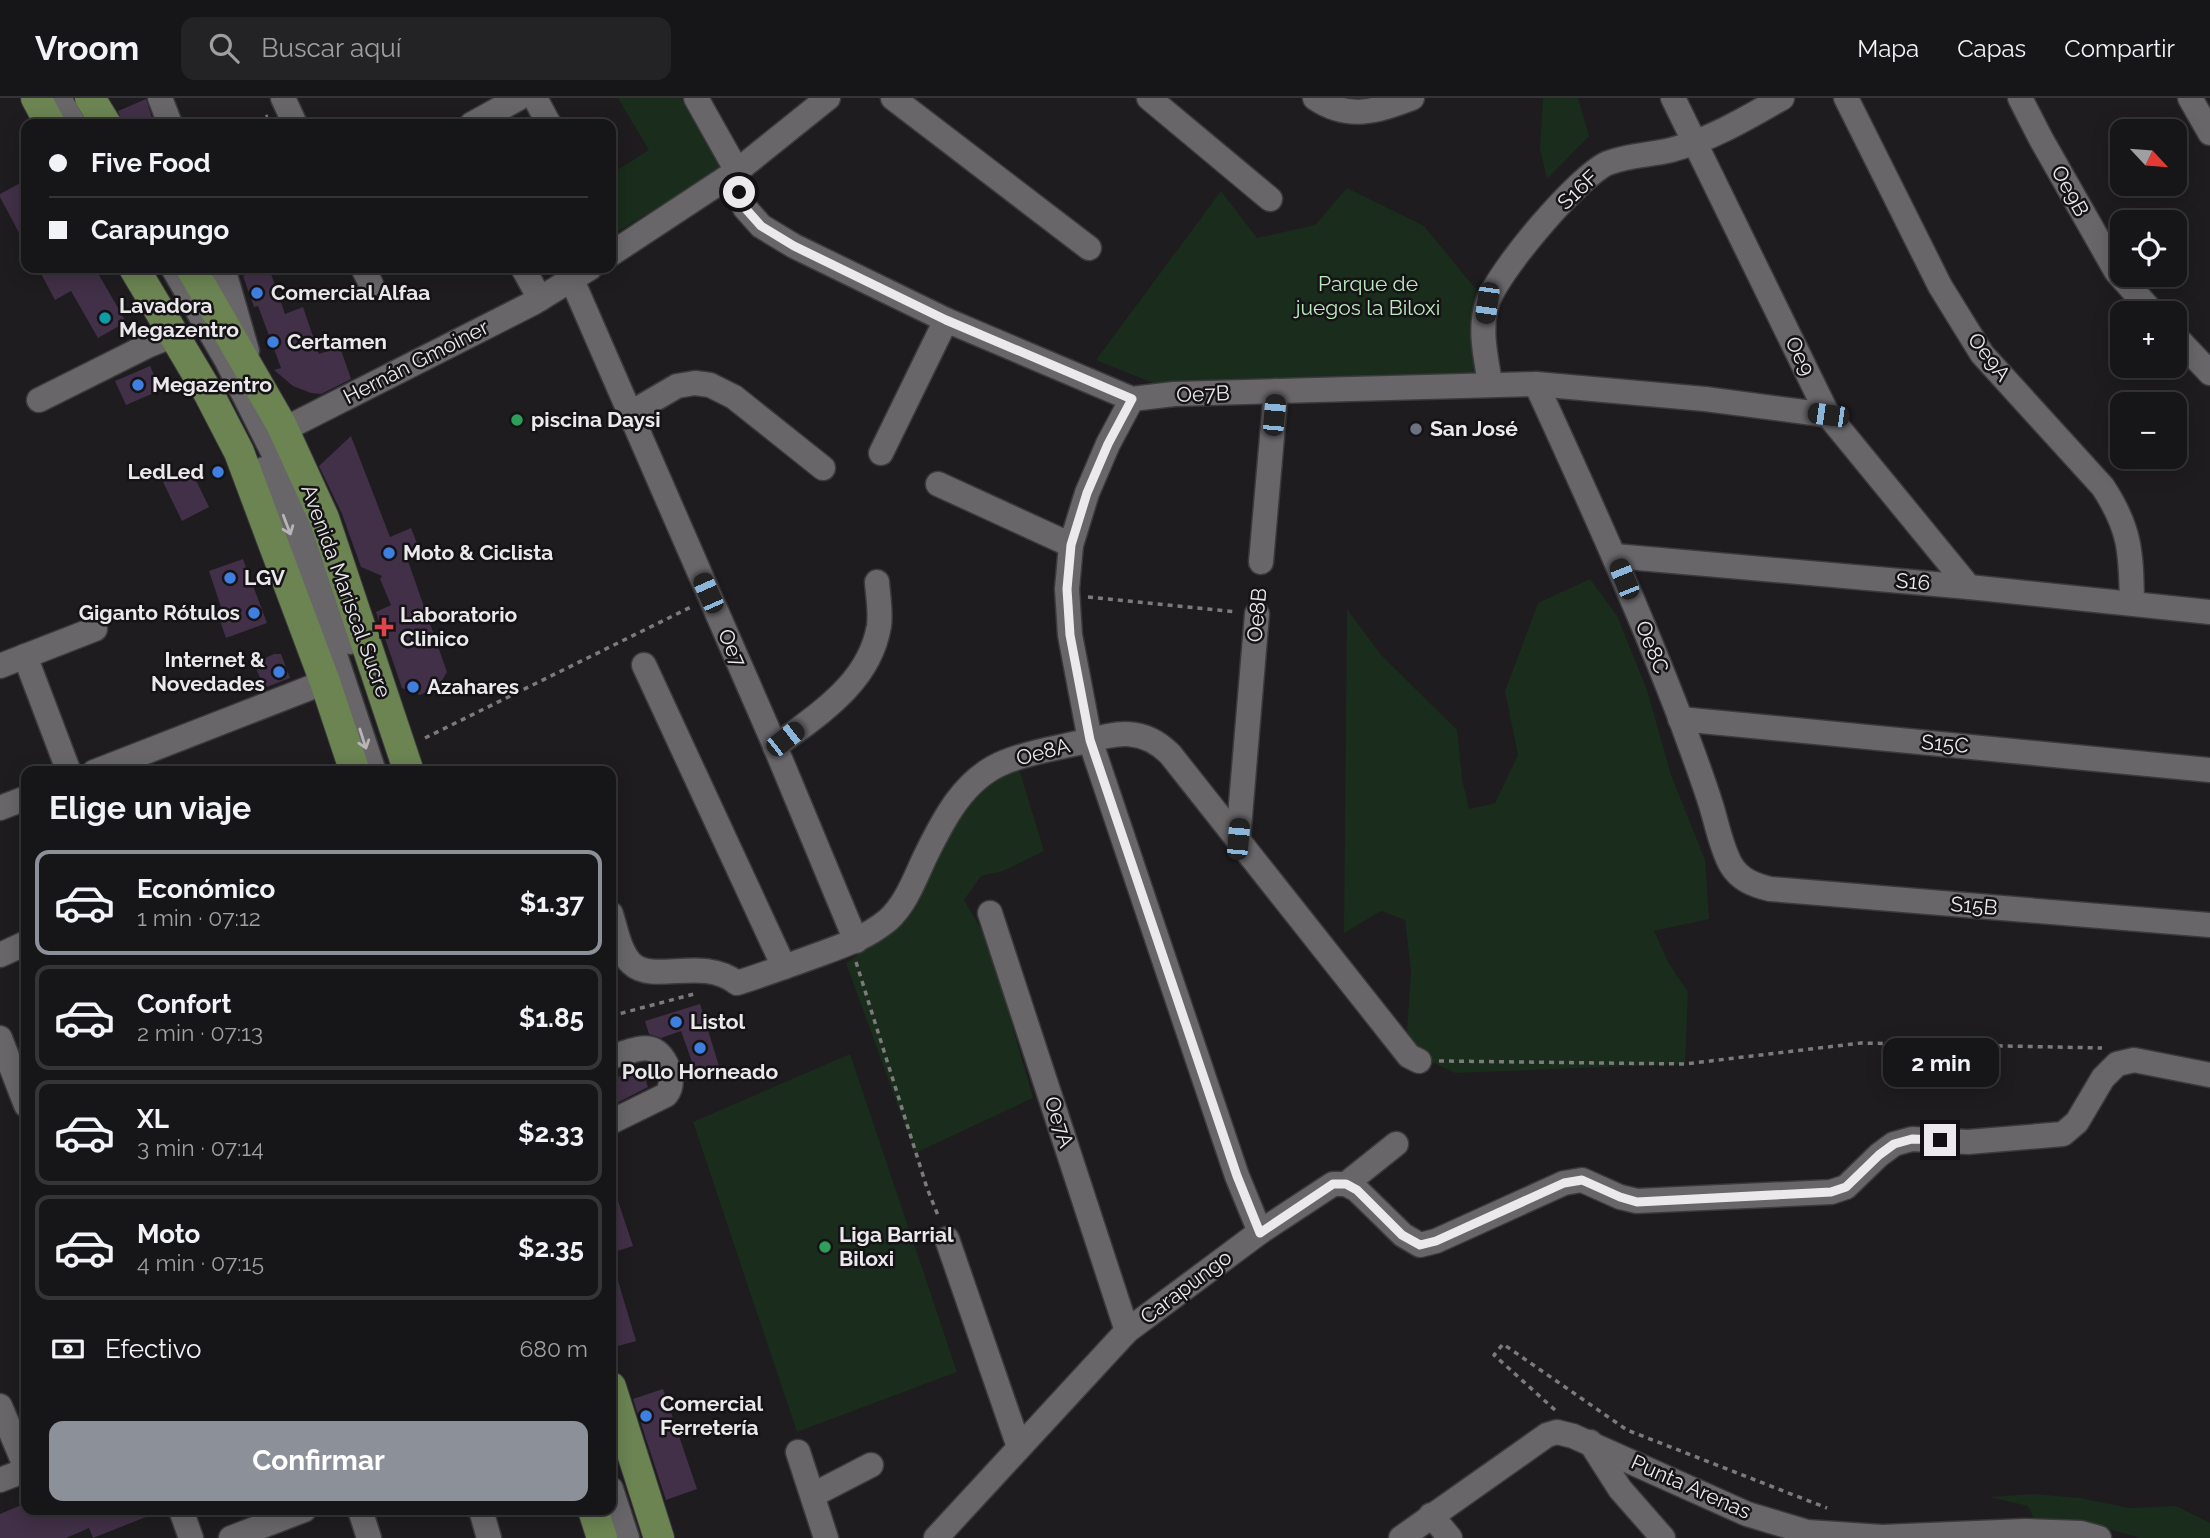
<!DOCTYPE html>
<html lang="es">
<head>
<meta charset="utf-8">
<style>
	body { margin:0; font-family:Raleway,sans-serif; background:#232224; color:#f1f3f6; height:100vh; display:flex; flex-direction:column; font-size:26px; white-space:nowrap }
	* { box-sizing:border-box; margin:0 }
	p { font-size:23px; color:#9e9fa1 }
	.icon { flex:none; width:38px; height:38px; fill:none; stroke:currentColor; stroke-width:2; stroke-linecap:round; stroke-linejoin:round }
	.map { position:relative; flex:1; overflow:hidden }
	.details { position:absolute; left:21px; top:668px; width:595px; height:749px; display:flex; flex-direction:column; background:#161517; border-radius:14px; box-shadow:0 4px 18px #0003,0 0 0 2px #353436 }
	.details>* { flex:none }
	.guide { position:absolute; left:21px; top:21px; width:595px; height:154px; border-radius:14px; box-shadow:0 4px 18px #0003,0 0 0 2px #353436; display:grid; align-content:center; height:154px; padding:0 28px; background:#161517 }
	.needle { width:46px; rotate:116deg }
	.controls { position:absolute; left:2110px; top:21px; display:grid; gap:14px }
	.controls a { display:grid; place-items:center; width:77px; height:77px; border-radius:14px; background:#161517; box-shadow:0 4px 18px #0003,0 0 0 2px #353436; font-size:35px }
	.end { position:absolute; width:32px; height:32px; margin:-16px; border:9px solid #ebe9eb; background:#111; box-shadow:0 0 0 4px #111 }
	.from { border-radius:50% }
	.bubble { position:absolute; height:49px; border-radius:14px; background:#161517; box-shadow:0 4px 18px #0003,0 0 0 2px #353436; font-size:23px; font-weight:700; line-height:49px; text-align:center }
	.car { position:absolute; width:21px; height:42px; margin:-21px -10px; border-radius:9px; box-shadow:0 0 5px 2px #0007; background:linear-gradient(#222 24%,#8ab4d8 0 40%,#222 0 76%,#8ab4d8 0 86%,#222 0) }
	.guide b { display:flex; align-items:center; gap:24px; height:66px; font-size:26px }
	.guide b+b { border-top:2px solid #353436 }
	.guide i { width:18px; height:18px; background:#f1f3f6 }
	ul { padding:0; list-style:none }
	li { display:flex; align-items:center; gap:21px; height:105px; margin:0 14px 10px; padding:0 14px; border:4px solid #353436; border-radius:14px }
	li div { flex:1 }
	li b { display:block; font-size:26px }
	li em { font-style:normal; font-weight:700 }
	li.current { border-color:#8c9099 }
	li>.icon { width:63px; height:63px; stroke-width:1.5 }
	h2 { padding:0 28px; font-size:32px; line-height:84px }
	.pay { display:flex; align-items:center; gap:18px; height:77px; padding:0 28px; font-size:26px }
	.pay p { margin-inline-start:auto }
	.button { display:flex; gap:14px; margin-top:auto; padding:14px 28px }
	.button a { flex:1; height:80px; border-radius:14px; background:#8c9099; color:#fff; font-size:28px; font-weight:700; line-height:80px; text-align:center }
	header { display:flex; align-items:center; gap:42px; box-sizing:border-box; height:98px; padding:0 35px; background:#161517; border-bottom:2px solid #353436 }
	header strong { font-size:33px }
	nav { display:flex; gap:38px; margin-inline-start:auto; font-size:24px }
	.search { width:490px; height:63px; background:#232224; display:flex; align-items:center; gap:18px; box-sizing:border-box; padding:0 24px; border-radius:14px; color:#9e9fa1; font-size:26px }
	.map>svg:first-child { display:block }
	.green { fill:#1a2c1c }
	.building { fill:#413047 }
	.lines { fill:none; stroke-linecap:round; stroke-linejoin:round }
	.minor-casing { stroke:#3a393b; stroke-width:27 }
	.major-casing { stroke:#3a393b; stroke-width:32 }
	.path { stroke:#7c7a7c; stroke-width:3.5; stroke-dasharray:5 5; stroke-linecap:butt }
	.minor { stroke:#686669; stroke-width:24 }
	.major { stroke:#6b8452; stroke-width:30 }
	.oneway { stroke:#b7b5b7 }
	.route { stroke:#ebe9eb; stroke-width:9 }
	.shop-dot { fill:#3f7fe0; stroke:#151316; stroke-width:2.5 }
	.culture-dot { fill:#0f9aa8; stroke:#151316; stroke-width:2.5 }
	.leisure-dot { fill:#2e9e5b; stroke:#151316; stroke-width:2.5 }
	.worship-dot { fill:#6b7280; stroke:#151316; stroke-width:2.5 }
	.health-dot { fill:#e0444e; stroke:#151316; stroke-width:2.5 }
	.labels { text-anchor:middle; stroke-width:5; stroke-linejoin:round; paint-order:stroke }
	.street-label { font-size:21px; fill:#ebe9eb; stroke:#151316 }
	.park-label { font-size:21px; fill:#bceabf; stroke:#151316 }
	.poi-label { font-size:21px; font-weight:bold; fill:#ebe9eb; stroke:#151316; text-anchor:start }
</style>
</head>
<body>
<header>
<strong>Vroom</strong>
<div class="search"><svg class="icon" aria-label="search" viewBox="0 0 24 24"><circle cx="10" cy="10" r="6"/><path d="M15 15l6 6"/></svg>Buscar aquí</div>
<nav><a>Mapa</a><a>Capas</a><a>Compartir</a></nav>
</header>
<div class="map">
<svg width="2210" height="1440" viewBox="0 0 2210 1440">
	<rect width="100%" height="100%" fill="#1e1c1f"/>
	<g class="green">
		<polygon points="618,0 681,0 723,70 617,134 611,123 611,76 649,52"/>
		<polygon points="1543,0 1578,0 1589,38 1547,81 1540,51"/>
		<polygon points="1347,90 1424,128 1487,205 1490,285 1153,285 1096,262 1221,93 1257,140 1315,127"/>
		<polygon points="1590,481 1617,518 1647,592 1671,677 1705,762 1709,821 1654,833 1669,866 1688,894 1685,966 1455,975 1428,962 1407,934 1411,873 1405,822 1381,813 1344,835 1347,511 1381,557 1457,632 1462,681 1469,711 1495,705 1518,657 1505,593 1538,505"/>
		<polygon points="1019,671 1044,753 1003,773 981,778 964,802 988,843 1033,1000 915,1055 846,865 889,835 939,745 983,687"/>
		<polygon points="850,956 957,1274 797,1334 693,1024"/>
		<polygon points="2034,1396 2080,1400 2129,1410 2176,1408 2210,1425 2210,1440 2140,1440 2081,1423 2034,1421 2028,1408 1989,1399"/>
	</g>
	<g class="building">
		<polygon points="146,1 154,26 123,26 118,13"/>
		<polygon points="26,82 26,148 0,99 0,96"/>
		<polygon points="38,170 95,170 126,224 98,240 71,193 55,202"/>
		<polygon points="264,170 269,170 285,216 303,209 319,256 340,249 351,281 321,296 311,295 293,288 274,272 281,270 258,208 254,209 243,178"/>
		<polygon points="150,268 161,292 126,307 115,283"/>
		<polygon points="351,338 390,439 411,430 422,458 408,463 447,574 438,589 420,597 402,590 376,514 391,507 380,481 382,478 361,469 342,416 319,368"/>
		<polygon points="190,370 209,409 182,423 163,384"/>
		<polygon points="243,461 267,525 226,540 219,520 224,518 209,473"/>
		<polygon points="274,556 281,556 290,580 264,590 254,565"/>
		<polygon points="700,906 719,968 696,975 681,933 661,940 649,936 645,923"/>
		<polygon points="642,971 648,989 611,1008 611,981"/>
		<polygon points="611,1091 614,1091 633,1148 611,1155"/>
		<polygon points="615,1173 636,1243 611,1250 611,1174"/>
		<polygon points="663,1291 697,1391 666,1402 633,1301"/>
		<polygon points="26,1405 26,1412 161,1413 93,1440 89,1430 66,1440 0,1440 0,1416"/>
	</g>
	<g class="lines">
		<g class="minor-casing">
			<g id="minor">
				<polyline points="59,0 74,26"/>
				<polyline points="160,0 170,26"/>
				<polyline points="283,0 295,26"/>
				<polyline points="535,0 549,26"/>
				<polyline points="696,0 737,73 739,94 745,110 761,128 794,148 946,222 1132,301 1174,296 1536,286 1705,301 1828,317"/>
				<polyline points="893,0 1089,150"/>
				<polyline points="1149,0 1270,101"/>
				<path d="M1315,0C1349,23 1377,13 1412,0"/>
				<polyline points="1673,0 1828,317 1969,489"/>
				<path d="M1846,0L1940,188L1982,256L2103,389C2131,432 2131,455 2132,505"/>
				<polyline points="2020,0 2041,41 2116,173 2153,215"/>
				<polyline points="2190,0 2210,35"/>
				<polyline points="472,26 519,0"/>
				<polyline points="611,156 737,73 828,0"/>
				<polyline points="173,170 227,263 294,396 350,544"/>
				<polyline points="223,170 247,253"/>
				<polyline points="363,170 371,186"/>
				<polyline points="523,170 540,201"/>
				<polyline points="572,182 772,641 856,843"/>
				<polyline points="2175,238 2210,275"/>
				<path d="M1490,285C1486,260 1479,232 1487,206C1496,175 1579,77 1608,65C1628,57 1650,57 1671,52C1710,42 1747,20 1782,0"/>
				<path d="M1536,286C1587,397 1637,507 1681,622C1691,650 1702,678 1711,707C1717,726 1721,749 1731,767C1740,782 1754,787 1770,791L2210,827"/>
				<polyline points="1132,301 1108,346 1087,395 1071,447 1067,491 1070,537 1090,642 1237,1078 1260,1134"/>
				<polyline points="39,302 149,247 174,237"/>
				<polyline points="629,316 677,288 695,285 710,287 734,299 823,370"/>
				<polyline points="269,339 533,205 590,170"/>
				<polyline points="881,355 946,222"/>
				<polyline points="264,371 330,542 374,674"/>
				<polyline points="938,386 1071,447"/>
				<polyline points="1615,458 1969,489 2210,514"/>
				<polyline points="1261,464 1276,293"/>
				<polyline points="25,558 69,674"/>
				<polyline points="644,567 784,869"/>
				<polyline points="0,568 95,531"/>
				<polyline points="1680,621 2210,672"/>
				<path d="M775,649C818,616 869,586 879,528C881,514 878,498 877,484"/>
				<polyline points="94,674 325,584"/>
				<polyline points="0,710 26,700"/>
				<polyline points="1238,742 1257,516"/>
				<polyline points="990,815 1127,1233"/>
				<path d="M611,816C616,832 620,855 632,866C654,886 703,858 737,885C762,877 787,868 812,859C839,849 865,841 888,822C906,806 915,780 925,759C943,722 964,680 1005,664C1029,654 1057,650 1082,644C1117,635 1142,628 1170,656L1409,958L1419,963"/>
				<polyline points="0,857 26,845"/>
				<polyline points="0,940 26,1007"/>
				<path d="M611,959C637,952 655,939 668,970C671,980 673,988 666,997L611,1024"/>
				<polyline points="1346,1086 1396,1046"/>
				<polyline points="947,1141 1019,1349"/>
				<polyline points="0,1308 26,1370"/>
				<polyline points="1590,1344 1620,1391 1663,1440"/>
				<polyline points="798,1354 826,1440"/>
				<polyline points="0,1382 26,1372"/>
				<polyline points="611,1391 627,1440"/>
				<polyline points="813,1397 871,1367"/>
				<polyline points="181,1412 191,1440"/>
				<polyline points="360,1412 369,1440"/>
				<polyline points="481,1412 489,1440"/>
				<polyline points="1431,1417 1450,1440"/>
				<polyline points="231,1440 304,1412"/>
				<polyline points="936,1440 1127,1233 1260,1134 1333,1086 1346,1086 1357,1092 1403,1137 1420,1147 1436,1143 1564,1085 1582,1082 1620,1099 1637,1103 1831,1094 1846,1089 1879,1057 1894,1046 1912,1041 1968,1044 2063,1036 2077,1024 2103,980 2117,966 2134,962 2210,977"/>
				<polyline points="1401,1440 1547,1337 1557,1334 1573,1338 1747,1416 1807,1434 1882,1439 2025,1433 2081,1435 2099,1440"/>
			</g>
		</g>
		<g class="major-casing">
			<g id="major">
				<polyline points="36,0 50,26"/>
				<polyline points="90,0 106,26"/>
				<polyline points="134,170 209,296 239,354 325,584 355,674"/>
				<polyline points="191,170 281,326 324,420 409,674"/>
				<polyline points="611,1289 659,1440"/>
				<polyline points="593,1412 602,1440"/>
			</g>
		</g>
		<g class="path">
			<polyline points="247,26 268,18"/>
			<polyline points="1088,499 1237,514"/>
			<polyline points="425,640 691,509"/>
			<polyline points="856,864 927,1090 939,1120"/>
			<polyline points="611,918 694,896"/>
			<polyline points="1439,963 1685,966 1861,945 2102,950"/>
			<polyline points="1555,1312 1494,1257 1503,1246 1627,1332 1827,1410"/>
		</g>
		<use href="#minor" class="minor"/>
		<use href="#major" class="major"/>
	</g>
	<defs><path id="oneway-shaft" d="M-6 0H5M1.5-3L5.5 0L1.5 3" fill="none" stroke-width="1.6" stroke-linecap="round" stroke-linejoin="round" transform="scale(1.75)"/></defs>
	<g class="oneway">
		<use href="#oneway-shaft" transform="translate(287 427) rotate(69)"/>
		<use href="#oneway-shaft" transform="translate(363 641) rotate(72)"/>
	</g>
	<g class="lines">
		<polyline class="route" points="739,94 745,110 761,128 794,148 946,222 1132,301 1108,346 1087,395 1071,447 1067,491 1070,537 1090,642 1237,1078 1260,1135 1333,1086 1346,1086 1357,1092 1402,1137 1420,1147 1436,1143 1564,1085 1582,1082 1620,1099 1637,1104 1831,1094 1846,1089 1879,1057 1894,1046 1912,1041 1940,1042"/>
	</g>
	<g class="shop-dot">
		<circle cx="257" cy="195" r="7"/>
		<circle cx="273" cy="244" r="7"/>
		<circle cx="138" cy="287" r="7"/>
		<circle cx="218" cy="374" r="7"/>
		<circle cx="389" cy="455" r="7"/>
		<circle cx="230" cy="480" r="7"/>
		<circle cx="254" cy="515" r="7"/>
		<circle cx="279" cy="574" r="7"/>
		<circle cx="413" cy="589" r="7"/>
		<circle cx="676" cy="924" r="7"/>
		<circle cx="700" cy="950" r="7"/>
		<circle cx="646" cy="1318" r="7"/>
	</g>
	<circle class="culture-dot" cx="105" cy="220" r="7"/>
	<g class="leisure-dot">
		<circle cx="517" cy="322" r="7"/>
		<circle cx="825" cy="1149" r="7"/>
	</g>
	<circle class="worship-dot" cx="1416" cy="331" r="7"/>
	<path class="health-dot" d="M380.5 518.5h7v7h7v7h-7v7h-7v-7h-7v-7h7z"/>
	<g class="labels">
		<g class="street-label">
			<text transform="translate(1578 92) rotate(-43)" y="7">S16F</text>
			<text transform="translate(2070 93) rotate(61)" y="7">Oe9B</text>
			<text transform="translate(1800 258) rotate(64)" y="7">Oe9</text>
			<text transform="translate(1989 259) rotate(52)" y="7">Oe9A</text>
			<text transform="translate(416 264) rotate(-27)" y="7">Hernán Gmoiner</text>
			<text transform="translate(1203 296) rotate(-2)" y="7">Oe7B</text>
			<text transform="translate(1913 484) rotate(5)" y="7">S16</text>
			<text transform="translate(346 493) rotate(70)" y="7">Avenida Mariscal Sucre</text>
			<text transform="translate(1257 517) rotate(-85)" y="7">Oe8B</text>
			<text transform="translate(1652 549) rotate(68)" y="7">Oe8C</text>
			<text transform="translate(732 550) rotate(66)" y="7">Oe7</text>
			<text transform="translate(1945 646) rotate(5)" y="7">S15C</text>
			<text transform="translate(1043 654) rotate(-15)" y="7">Oe8A</text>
			<text transform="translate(1974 808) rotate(5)" y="7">S15B</text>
			<text transform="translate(1059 1024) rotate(72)" y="7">Oe7A</text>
			<text transform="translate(1186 1189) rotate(-37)" y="7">Carapungo</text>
			<text transform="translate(1691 1389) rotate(24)" y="7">Punta Arenas</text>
		</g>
		<g class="park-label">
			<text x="1368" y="193">Parque de<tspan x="1368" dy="24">juegos la Biloxi</tspan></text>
		</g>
		<g class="poi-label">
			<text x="271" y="202">Comercial Alfaa</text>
			<text x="119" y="215">Lavadora<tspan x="119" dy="24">Megazentro</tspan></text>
			<text x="287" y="251">Certamen</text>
			<text x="152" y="294">Megazentro</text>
			<text x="531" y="329">piscina Daysi</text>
			<text x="1430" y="338">San José</text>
			<text x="204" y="381" text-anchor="end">LedLed</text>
			<text x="403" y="462">Moto &amp; Ciclista</text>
			<text x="244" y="487">LGV</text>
			<text x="240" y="522" text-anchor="end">Giganto Rótulos</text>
			<text x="400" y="524">Laboratorio<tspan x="400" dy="24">Clinico</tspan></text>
			<text x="265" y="569" text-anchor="end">Internet &amp;<tspan x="265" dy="24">Novedades</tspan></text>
			<text x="427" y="596">Azahares</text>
			<text x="690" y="931">Listol</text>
			<text x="700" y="981" text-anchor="middle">Pollo Horneado</text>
			<text x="839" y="1144">Liga Barrial<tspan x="839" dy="24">Biloxi</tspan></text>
			<text x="660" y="1313">Comercial<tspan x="660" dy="24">Ferretería</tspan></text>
		</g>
	</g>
</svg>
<div class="controls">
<a><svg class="needle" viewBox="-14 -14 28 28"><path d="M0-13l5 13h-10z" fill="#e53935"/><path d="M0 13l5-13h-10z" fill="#9e9fa1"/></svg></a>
<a><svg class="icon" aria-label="locate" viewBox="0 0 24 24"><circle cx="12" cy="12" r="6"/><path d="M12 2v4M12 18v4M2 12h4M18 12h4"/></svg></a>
<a>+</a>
<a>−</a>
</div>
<i class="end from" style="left:739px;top:94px"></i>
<i class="end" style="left:1940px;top:1042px"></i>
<div class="bubble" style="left:1883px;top:940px;width:116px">2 min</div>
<i class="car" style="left:1487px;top:205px;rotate:188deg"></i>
<i class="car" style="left:1274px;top:317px;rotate:5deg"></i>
<i class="car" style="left:1828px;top:317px;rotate:278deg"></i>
<i class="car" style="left:1624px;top:481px;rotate:338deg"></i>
<i class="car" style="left:708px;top:495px;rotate:336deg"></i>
<i class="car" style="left:785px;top:641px;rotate:52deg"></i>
<i class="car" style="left:1238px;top:741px;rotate:5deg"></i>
<div class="guide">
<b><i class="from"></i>Five Food</b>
<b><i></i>Carapungo</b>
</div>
<section class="details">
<h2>Elige un viaje</h2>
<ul>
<li class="current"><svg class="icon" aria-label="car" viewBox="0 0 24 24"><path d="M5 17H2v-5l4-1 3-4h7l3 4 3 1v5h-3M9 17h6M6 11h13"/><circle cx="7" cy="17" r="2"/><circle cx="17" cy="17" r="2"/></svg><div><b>Económico</b><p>1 min · 07:12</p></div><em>$1.37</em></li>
<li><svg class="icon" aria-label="car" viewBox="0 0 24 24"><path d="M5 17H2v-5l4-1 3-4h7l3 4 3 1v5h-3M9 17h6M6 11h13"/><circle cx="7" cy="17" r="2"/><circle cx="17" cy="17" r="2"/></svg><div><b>Confort</b><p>2 min · 07:13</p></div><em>$1.85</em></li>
<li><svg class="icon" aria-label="car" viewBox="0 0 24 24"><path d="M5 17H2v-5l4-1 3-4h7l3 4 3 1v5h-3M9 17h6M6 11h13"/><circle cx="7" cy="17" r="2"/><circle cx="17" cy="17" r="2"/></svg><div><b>XL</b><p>3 min · 07:14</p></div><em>$2.33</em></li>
<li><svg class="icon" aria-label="car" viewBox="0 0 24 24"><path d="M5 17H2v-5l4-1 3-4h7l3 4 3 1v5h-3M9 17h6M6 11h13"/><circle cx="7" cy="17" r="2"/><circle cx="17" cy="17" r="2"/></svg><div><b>Moto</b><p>4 min · 07:15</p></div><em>$2.35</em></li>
</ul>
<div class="pay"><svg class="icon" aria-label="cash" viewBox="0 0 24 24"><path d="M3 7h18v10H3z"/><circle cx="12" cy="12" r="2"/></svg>Efectivo<p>680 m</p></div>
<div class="button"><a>Confirmar</a></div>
</section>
</div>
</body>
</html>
